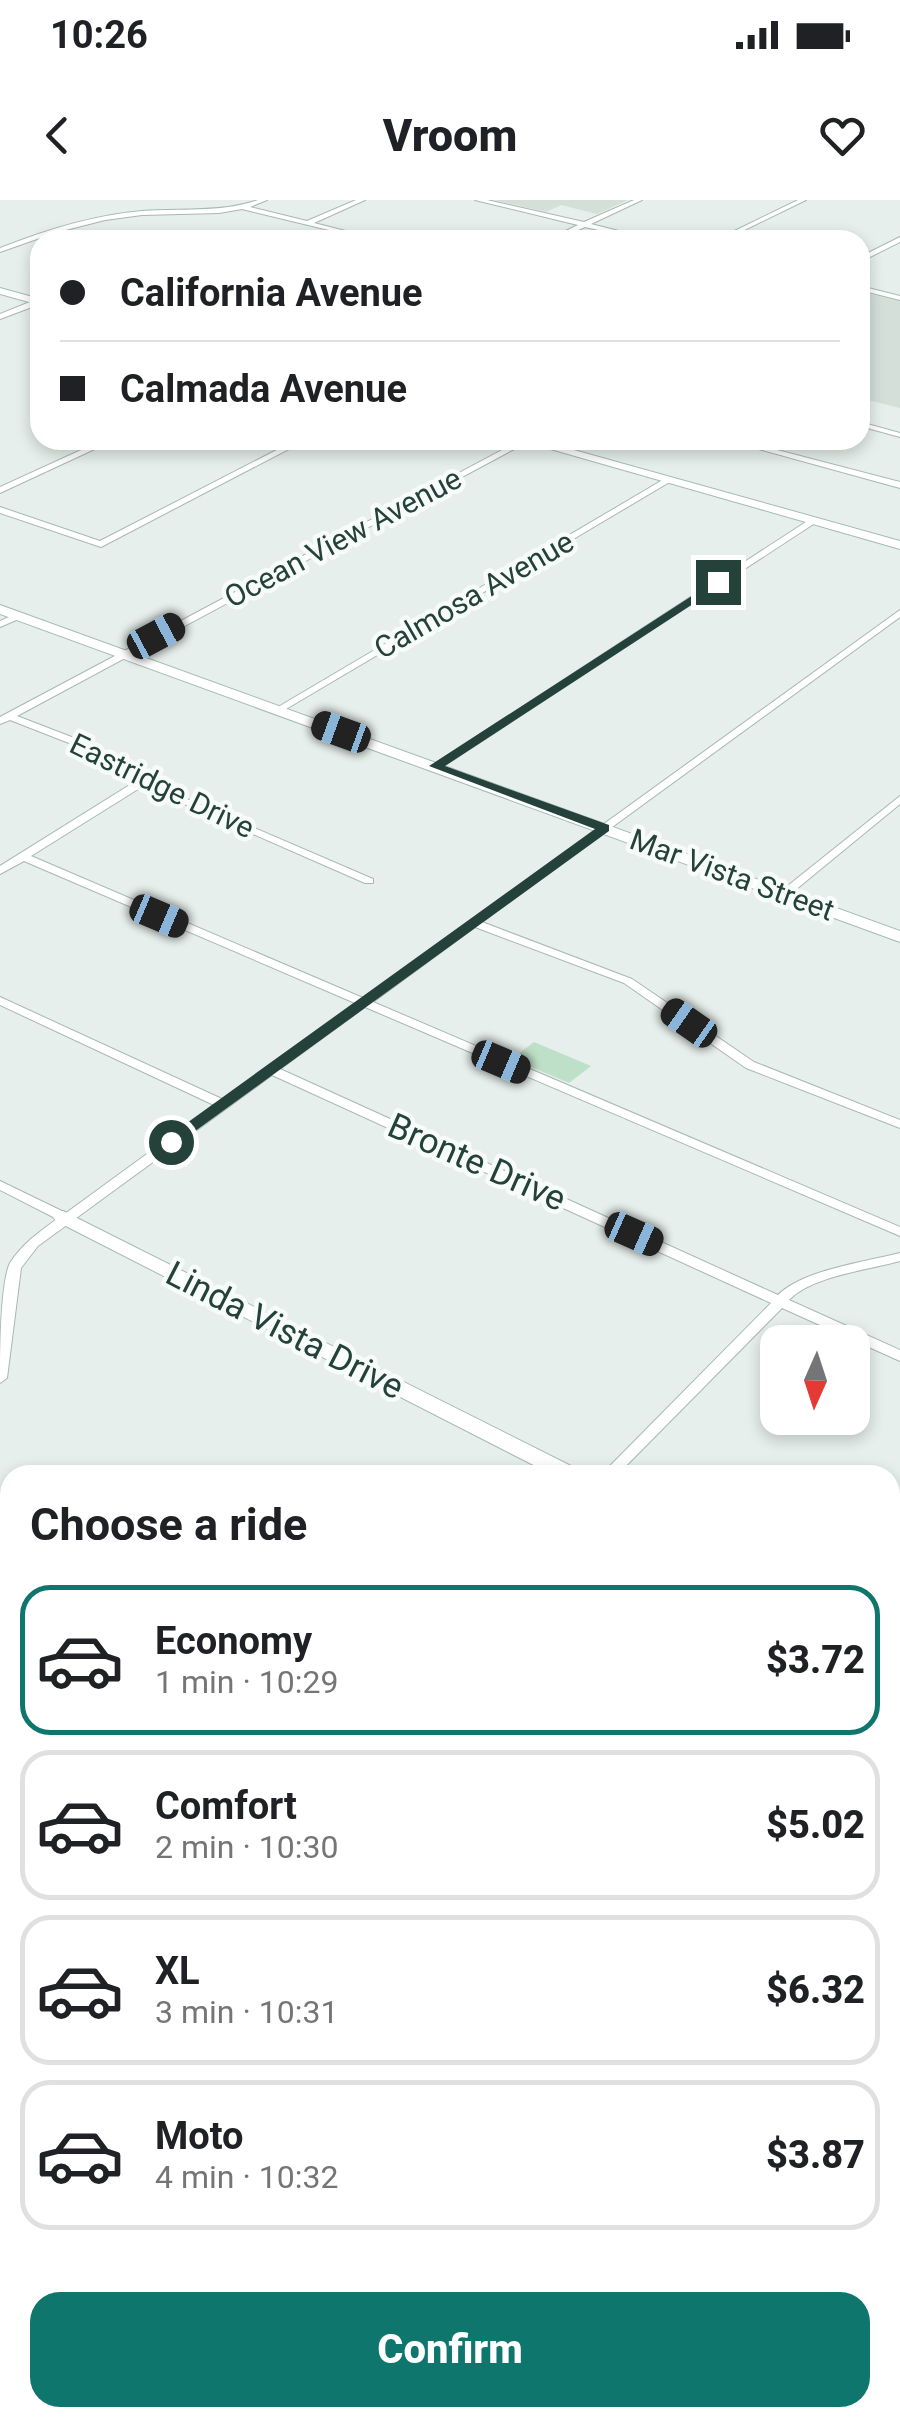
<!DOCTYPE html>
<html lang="en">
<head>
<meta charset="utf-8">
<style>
	body { margin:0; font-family:Roboto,sans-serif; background:#f2f2f2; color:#202124; height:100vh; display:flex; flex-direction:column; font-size:38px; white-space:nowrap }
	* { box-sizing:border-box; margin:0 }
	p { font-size:32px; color:#757577 }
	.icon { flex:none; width:55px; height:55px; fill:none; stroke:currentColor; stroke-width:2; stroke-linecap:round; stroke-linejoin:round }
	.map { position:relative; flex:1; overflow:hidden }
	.details { position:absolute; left:0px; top:1265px; width:900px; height:962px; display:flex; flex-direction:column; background:#fff; border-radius:30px 30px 0 0; box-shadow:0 5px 15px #0003 }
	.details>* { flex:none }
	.top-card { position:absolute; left:30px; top:30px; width:840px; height:220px; border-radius:30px; box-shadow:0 5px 15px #0003; display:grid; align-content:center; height:220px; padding:0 30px; background:#fff }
	.needle { width:65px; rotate:183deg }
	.fabs { position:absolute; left:760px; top:1125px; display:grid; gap:20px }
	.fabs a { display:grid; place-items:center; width:110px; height:110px; border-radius:20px; background:#fff; box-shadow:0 5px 15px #0003; font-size:50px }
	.end { position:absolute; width:45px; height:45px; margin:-22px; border:12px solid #24423a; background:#fff; box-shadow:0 0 0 5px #fff }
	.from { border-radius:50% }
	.car { position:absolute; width:30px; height:60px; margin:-30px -15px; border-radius:12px; box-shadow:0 0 8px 2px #0007; background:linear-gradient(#222 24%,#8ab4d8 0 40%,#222 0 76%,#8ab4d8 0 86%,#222 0) }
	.top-card b { display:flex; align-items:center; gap:35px; height:95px; font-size:38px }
	.top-card b+b { border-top:2px solid #e0e0e0 }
	.top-card i { width:25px; height:25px; background:#202124 }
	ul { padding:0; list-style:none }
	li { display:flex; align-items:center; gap:30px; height:150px; margin:0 20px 15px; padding:0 10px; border:5px solid #e0e0e0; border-radius:30px }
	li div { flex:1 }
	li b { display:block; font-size:38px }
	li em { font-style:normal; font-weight:800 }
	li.active { border-color:#0f766e }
	li>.icon { width:90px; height:90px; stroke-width:1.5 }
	h2 { padding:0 30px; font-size:45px; line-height:120px }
	.button { display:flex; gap:20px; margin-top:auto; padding:20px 30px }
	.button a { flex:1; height:115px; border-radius:30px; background:#0f766e; color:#fff; font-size:40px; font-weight:800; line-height:115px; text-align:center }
	.status { display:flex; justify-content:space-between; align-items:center; height:70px; padding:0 50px; background:#fff; direction:ltr }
	.status svg { height:28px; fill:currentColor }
	header { display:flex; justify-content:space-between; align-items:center; height:130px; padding:0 30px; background:#fff; font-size:45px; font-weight:800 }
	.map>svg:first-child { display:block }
	.built { fill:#d4dfda }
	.green { fill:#bfe0c8 }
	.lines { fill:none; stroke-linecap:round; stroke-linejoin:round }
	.street-casing { stroke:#a8b8b2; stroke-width:2 }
	.secondary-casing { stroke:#a4bbb3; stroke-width:2 }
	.street { fill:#fff; fill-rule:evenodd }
	.secondary { fill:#fff; fill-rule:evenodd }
	.route { fill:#24423a }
	.labels { text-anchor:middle; stroke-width:9; stroke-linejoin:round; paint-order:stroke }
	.far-street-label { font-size:30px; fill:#24423a; stroke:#f7fbf9 }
	.street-label { font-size:35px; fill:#24423a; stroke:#f7fbf9 }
</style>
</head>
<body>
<div class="status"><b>10:26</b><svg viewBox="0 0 49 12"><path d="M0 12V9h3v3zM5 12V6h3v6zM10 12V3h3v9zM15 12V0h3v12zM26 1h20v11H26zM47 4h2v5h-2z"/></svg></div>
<header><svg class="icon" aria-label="back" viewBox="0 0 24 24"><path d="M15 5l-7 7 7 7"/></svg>Vroom<svg class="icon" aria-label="heart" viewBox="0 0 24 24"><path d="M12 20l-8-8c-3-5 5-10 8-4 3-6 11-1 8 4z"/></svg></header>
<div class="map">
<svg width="900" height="2226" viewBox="0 0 900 2226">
	<rect width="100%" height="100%" fill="#e6efeb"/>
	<g class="built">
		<polygon points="494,0 628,0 597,14 561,5 546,12"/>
		<polygon points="860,92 900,101 900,208 860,198"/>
	</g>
	<g class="green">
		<polygon points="534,842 591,866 569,883 512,859"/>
		<polygon points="0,1301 10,1307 10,2218 603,2218 603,2226 0,2226"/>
	</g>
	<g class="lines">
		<g class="street-casing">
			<g id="street">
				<path d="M258,0H267L250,7L307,21L356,0H365L314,23L369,37L366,39L242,9L219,13L142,15L105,20L54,33L0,52V48C46,30 93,15 142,11C181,8 220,13 258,0Z"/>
				<polygon points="475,0 487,0 584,22 634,0 642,0 591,24 654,40 642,40 585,27 556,40 547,40 578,25"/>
				<polygon points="798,0 806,0 724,40 716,40"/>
				<polygon points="900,37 900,42 860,62 860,57"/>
				<polygon points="860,86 900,96 900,100 860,90"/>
				<polygon points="35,100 40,100 40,104 0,119 0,114"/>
				<polygon points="860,222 900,233 900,237 860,226"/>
				<polygon points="103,240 114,240 0,293 0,287"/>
				<polygon points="296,240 306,240 101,347 0,313 0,307 100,341"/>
				<path d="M521,240H531L17,516L100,548L144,577L149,578L159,587L373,679V683H365L143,586L31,656L363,798L900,410V417L482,722L632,779L754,862L900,920V928L746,868L624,783L475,727L373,802L900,1027V1036L365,807L280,869L778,1095C803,1070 865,1062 900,1053V1061C868,1070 812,1076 789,1100L900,1150V1161L782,1108L617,1275H601L771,1103L272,875L38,1046L21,1068L7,1178L0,1183C0,1157 0,1083 10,1063C22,1044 39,1032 57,1019L0,990V981L66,1013L214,905L0,805V797L222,899L355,803L24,661L0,674V666L136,581L92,552L10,520L0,524V517Z"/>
				<polygon points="726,240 739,240 900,282 900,288"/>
				<polygon points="666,278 673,280 281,512 273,510"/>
				<polygon points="812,318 815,319 815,323 439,569 431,569 430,567"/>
				<polygon points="18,413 21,414 21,418 0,427 0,421"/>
				<polygon points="900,596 900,604 788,696 780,696 780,692"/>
				<path d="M900,1492C900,1503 900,1513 890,1517C890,1506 887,1496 900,1492Z"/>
				<rect x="839" y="2218" width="20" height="8"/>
			</g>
		</g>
		<g class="secondary-casing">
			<g id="secondary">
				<polygon points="0,88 40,99 40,105 0,94"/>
				<polygon points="519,240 538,240 900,341 900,349"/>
				<polygon points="0,405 900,731 900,742 0,414"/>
				<polygon points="63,1011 579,1270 582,1275 553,1275 56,1021 53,1017 56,1013"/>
			</g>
		</g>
		<use href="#street" class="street"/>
		<use href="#secondary" class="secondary"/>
	</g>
	<polygon class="route" points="718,379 722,385 445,566 609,625 609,631 176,945 166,945 166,938 595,629 429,566"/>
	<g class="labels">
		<g class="far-street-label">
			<text transform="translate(343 338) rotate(-28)" y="10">Ocean View Avenue</text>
			<text transform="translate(474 395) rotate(-30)" y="10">Calmosa Avenue</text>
			<text transform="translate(162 586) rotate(26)" y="10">Eastridge Drive</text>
			<text transform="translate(732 675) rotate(20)" y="10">Mar Vista Street</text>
		</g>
		<g class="street-label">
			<text transform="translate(477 962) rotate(24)" y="12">Bronte Drive</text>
			<text transform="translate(285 1130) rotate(27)" y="12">Linda Vista Drive</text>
		</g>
	</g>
</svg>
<div class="fabs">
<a><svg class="needle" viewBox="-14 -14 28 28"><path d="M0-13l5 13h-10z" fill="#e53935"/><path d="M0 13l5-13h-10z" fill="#757577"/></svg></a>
</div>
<i class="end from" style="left:171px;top:942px"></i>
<i class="end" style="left:718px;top:382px"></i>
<i class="car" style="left:156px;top:436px;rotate:62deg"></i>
<i class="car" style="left:341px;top:532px;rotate:290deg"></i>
<i class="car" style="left:159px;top:716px;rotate:113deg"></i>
<i class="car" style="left:689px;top:823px;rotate:305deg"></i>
<i class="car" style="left:501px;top:862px;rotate:113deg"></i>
<i class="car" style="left:634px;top:1034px;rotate:114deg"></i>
<div class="top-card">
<b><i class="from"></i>California Avenue</b>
<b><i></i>Calmada Avenue</b>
</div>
<section class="details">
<h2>Choose a ride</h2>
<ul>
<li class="active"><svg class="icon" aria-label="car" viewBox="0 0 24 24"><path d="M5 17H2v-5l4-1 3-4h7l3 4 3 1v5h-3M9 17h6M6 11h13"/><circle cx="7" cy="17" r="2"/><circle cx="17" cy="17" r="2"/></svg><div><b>Economy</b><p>1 min · 10:29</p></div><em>$3.72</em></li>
<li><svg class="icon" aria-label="car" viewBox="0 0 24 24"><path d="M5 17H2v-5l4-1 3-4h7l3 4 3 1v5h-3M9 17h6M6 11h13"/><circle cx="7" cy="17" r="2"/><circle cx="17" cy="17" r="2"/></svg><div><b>Comfort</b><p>2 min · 10:30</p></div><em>$5.02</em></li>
<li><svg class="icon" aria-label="car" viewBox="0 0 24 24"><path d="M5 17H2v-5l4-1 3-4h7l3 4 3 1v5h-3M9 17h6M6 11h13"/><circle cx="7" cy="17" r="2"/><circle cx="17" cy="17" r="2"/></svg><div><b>XL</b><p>3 min · 10:31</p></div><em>$6.32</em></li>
<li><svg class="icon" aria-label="car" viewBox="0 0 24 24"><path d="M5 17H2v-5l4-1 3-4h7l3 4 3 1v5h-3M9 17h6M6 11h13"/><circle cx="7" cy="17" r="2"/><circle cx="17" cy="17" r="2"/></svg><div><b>Moto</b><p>4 min · 10:32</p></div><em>$3.87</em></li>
</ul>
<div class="button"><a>Confirm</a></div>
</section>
</div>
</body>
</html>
